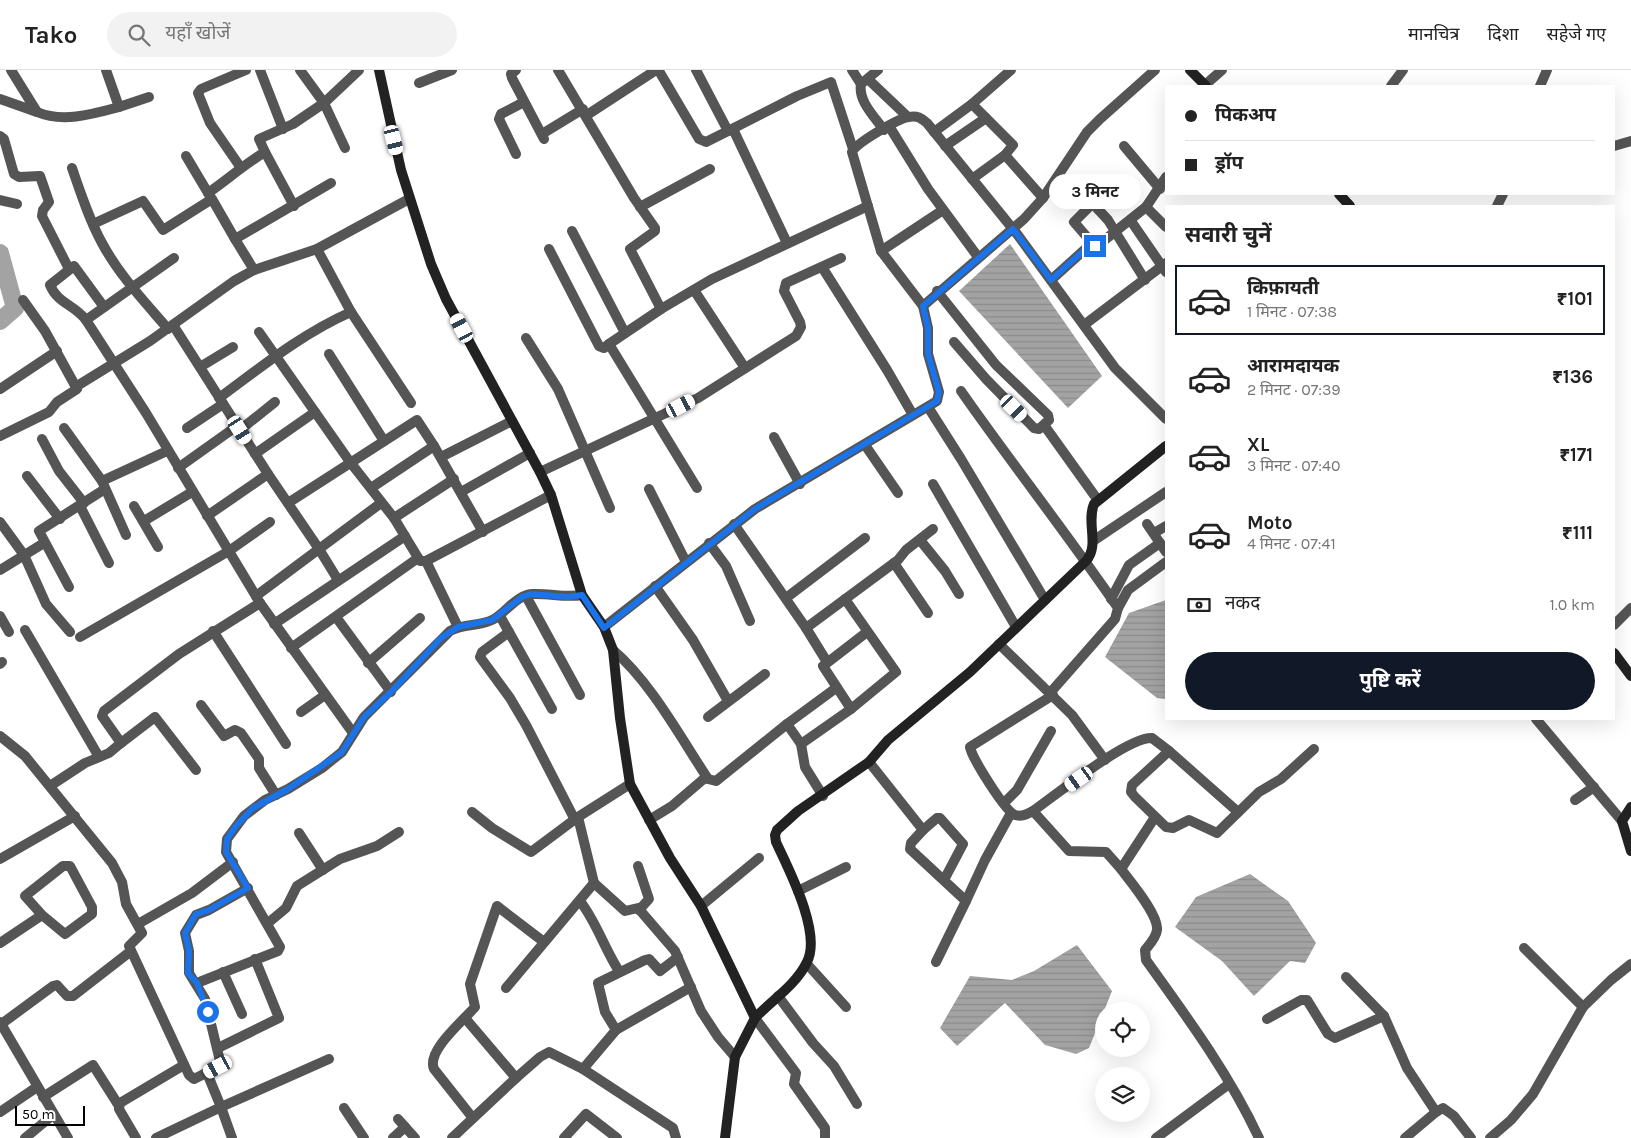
<!DOCTYPE html>
<html lang="hi">
<head>
<meta charset="utf-8">
<style>
	body { margin:0; font-family:Karla,"Noto Sans Devanagari",sans-serif; background:#f2f2f2; color:#222; height:100vh; display:flex; flex-direction:column; font-size:19px; white-space:nowrap }
	* { box-sizing:border-box; margin:0 }
	p { font-size:16px; color:#767676 }
	.icon { flex:none; width:28px; height:28px; fill:none; stroke:currentColor; stroke-width:2; stroke-linecap:round; stroke-linejoin:round }
	.map { position:relative; flex:1; overflow:hidden }
	.side { position:absolute; left:1165px; top:135px; width:450px; height:515px; display:flex; flex-direction:column; background:#fff; border-radius:0px; box-shadow:0 5px 20px #0002 }
	.side>* { flex:none }
	.guide { position:absolute; left:1165px; top:15px; width:450px; height:110px; border-radius:0px; box-shadow:0 5px 20px #0002; display:grid; align-content:center; height:110px; padding:0 20px; background:#fff }
	.tools { position:absolute; left:1095px; top:932px; display:grid; gap:10px }
	.tools a { display:grid; place-items:center; width:55px; height:55px; border-radius:50%; background:#fff; box-shadow:0 5px 20px #0002; font-size:25px }
	.scale { position:absolute; left:15px; bottom:12px; width:70px; box-sizing:border-box; padding-left:5px; border:2px solid #000; border-top:0; font-size:14px; line-height:18px; white-space:nowrap; color:#000; -webkit-text-stroke:4px #fff; paint-order:stroke }
	.end { position:absolute; width:22px; height:22px; margin:-11px; border:6px solid #1a73e8; background:#fff; box-shadow:0 0 0 2px #fff }
	.from { border-radius:50% }
	.bubble { position:absolute; height:35px; border-radius:18px; background:#fff; box-shadow:0 5px 20px #0002; font-size:16px; font-weight:700; line-height:35px; text-align:center }
	.car { position:absolute; width:15px; height:30px; margin:-15px -8px; border-radius:6px; box-shadow:0 0 4px 1px #0007; background:linear-gradient(#fff 24%,#345 0 40%,#fff 0 76%,#345 0 86%,#fff 0) }
	.guide b { display:flex; align-items:center; gap:18px; height:48px; font-size:19px }
	.guide b+b { border-top:1px solid #e0e0e0 }
	.guide i { width:12px; height:12px; background:#222 }
	ul { padding:0; list-style:none }
	li { display:flex; align-items:center; gap:15px; height:70px; margin:0 10px 8px; padding:0 10px; border:2px solid transparent; border-radius:0px }
	li div { flex:1 }
	li b { display:block; font-size:19px }
	li em { font-style:normal; font-weight:700 }
	li.active { border-color:#111827 }
	li>.icon { width:45px; height:45px; stroke-width:1.5 }
	h2 { padding:0 20px; font-size:22px; line-height:60px }
	.pay { display:flex; align-items:center; gap:12px; height:55px; padding:0 20px; font-size:19px }
	.pay p { margin-inline-start:auto }
	.button { display:flex; gap:10px; margin-top:auto; padding:10px 20px }
	.button a { flex:1; height:58px; border-radius:30px; background:#111827; color:#fff; font-size:20px; font-weight:700; line-height:58px; text-align:center }
	header { display:flex; align-items:center; gap:30px; box-sizing:border-box; height:70px; padding:0 25px; background:#fff; border-bottom:1px solid #e0e0e0 }
	header strong { font-size:24px }
	nav { display:flex; gap:28px; margin-inline-start:auto; font-size:18px }
	.search { width:350px; height:45px; background:#f2f2f2; display:flex; align-items:center; gap:12px; box-sizing:border-box; padding:0 18px; border-radius:28px; color:#767676; font-size:19px }
	.map>svg:first-child { display:block }
	.water { fill:url(#water-rules) }
	.lines { fill:none; stroke-linecap:round; stroke-linejoin:round }
	.river { stroke:#a3a3a3; stroke-width:18 }
	.street { stroke:#555; stroke-width:10 }
	.secondary { stroke:#222; stroke-width:10 }
	.route { stroke:#1a73e8; stroke-width:6 }
</style>
</head>
<body>
<header>
<strong>Tako</strong>
<div class="search"><svg class="icon" aria-label="search" viewBox="0 0 24 24"><circle cx="10" cy="10" r="6"/><path d="M15 15l6 6"/></svg>यहाँ खोजें</div>
<nav><a>मानचित्र</a><a>दिशा</a><a>सहेजे गए</a></nav>
</header>
<div class="map">
<svg width="1631" height="1068" viewBox="0 0 1631 1068">
	<defs>
		<pattern id="water-rules" width="6" height="5" patternUnits="userSpaceOnUse" patternTransform="scale(1.25)"><rect width="6" height="5" fill="#a3a3a3"/><path d="M0 2.5h6" fill="none" stroke="#8b8b8b"/></pattern>
	</defs>
	<rect width="100%" height="100%" fill="#fff"/>
	<g class="water">
		<polygon points="1010,174 1102,306 1068,338 959,221"/>
		<polygon points="1166,530 1166,629 1157,628 1105,587 1129,543"/>
		<polygon points="1250,804 1288,831 1316,873 1305,893 1290,891 1254,926 1222,891 1175,857 1196,827"/>
		<polygon points="1077,875 1112,921 1089,978 1076,984 1045,975 1005,933 957,976 940,958 970,906 1012,910 1034,901"/>
	</g>
	<g class="lines">
		<polyline class="river" points="0,183 15,238 0,251"/>
		<g class="street">
			<polyline points="260,0 283,59"/>
			<polyline points="300,0 324,33 345,78"/>
			<polyline points="516,0 511,4 512,8 544,69"/>
			<polyline points="558,0 634,128 655,158 655,161 630,179 661,239 712,209 868,136"/>
			<polyline points="852,0 861,14"/>
			<path d="M878,0L861,14C858,31 874,46 884,60"/>
			<polyline points="868,9 908,47"/>
			<polyline points="419,13 452,0"/>
			<polyline points="1205,15 1222,0"/>
			<polyline points="1391,16 1403,0"/>
			<polyline points="1540,16 1547,0"/>
			<polyline points="0,29 37,42 11,0"/>
			<polyline points="119,37 149,27"/>
			<path d="M37,42C63,53 93,44 119,37L106,0"/>
			<polyline points="587,45 656,0 659,1 699,69 706,72 728,61 696,0"/>
			<polyline points="889,56 928,119 978,187"/>
			<polyline points="733,59 787,173"/>
			<polyline points="728,61 797,26 831,12 853,79"/>
			<polyline points="934,62 972,34 1011,0"/>
			<polyline points="542,64 583,39"/>
			<polyline points="0,66 4,69 14,104 19,107 40,106 49,132 43,140 42,146 69,199"/>
			<polyline points="945,76 986,48"/>
			<polyline points="1124,76 1160,119"/>
			<polyline points="1614,76 1631,71"/>
			<polyline points="265,82 294,136"/>
			<polyline points="516,84 499,49 501,44 524,32"/>
			<polyline points="1005,85 1043,128"/>
			<polyline points="186,86 211,128"/>
			<path d="M72,98C81,124 89,149 102,173C119,205 145,232 168,259"/>
			<polyline points="241,98 210,53 198,23 201,19 246,0"/>
			<polyline points="972,109 1005,85 1013,75 972,34"/>
			<polyline points="1082,122 1108,150 1145,210"/>
			<path d="M208,123C228,109 245,94 265,82L259,69L293,54L324,33L359,0"/>
			<polyline points="0,130 17,134"/>
			<polyline points="1093,133 1074,152 1093,174 1097,176 1146,137 1166,107"/>
			<polyline points="1497,136 1503,124"/>
			<polyline points="640,137 710,99"/>
			<polyline points="1146,137 1166,157"/>
			<polyline points="1131,151 1166,202"/>
			<polyline points="93,154 143,131 163,160 212,129 235,169"/>
			<polyline points="572,161 625,263"/>
			<polyline points="317,179 351,242 411,333"/>
			<polyline points="549,179 599,276 604,278 609,274"/>
			<polyline points="881,181 943,140"/>
			<polyline points="822,197 887,300 913,345"/>
			<polyline points="254,200 235,169 331,113"/>
			<polyline points="1051,210 1092,173"/>
			<polyline points="694,220 745,298"/>
			<polyline points="937,221 996,295 1048,345 1049,350 1039,359 1034,358 986,309 954,272"/>
			<path d="M923,236L881,181L852,82C856,73 899,48 909,47C917,45 921,48 927,53L1017,164L1115,298L1166,349"/>
			<path d="M104,237L74,196L50,215C58,234 74,234 86,250L146,343L260,533L353,663"/>
			<polyline points="661,239 609,274 697,418"/>
			<polyline points="86,250 174,188"/>
			<polyline points="173,255 268,404"/>
			<polyline points="1084,255 1166,193"/>
			<polyline points="259,262 350,392 394,448 420,491 426,491 458,557"/>
			<polyline points="526,268 558,319 610,438"/>
			<polyline points="329,284 384,371"/>
			<polyline points="200,297 233,277"/>
			<polyline points="77,316 150,271 234,211 254,200 317,179 409,129"/>
			<polyline points="0,319 57,281"/>
			<path d="M961,321C1012,394 1068,465 1118,538L1115,549L1050,623"/>
			<path d="M219,328C261,297 303,263 351,242"/>
			<polyline points="928,337 961,389 1045,530"/>
			<polyline points="1044,355 1097,429"/>
			<polyline points="64,358 102,411"/>
			<polyline points="187,358 223,334"/>
			<polyline points="240,360 275,332"/>
			<polyline points="0,366 49,342 57,332 77,319 45,261 23,230"/>
			<polyline points="774,367 800,414"/>
			<polyline points="42,369 59,401 84,433"/>
			<polyline points="865,375 898,423"/>
			<polyline points="255,384 315,342"/>
			<polyline points="441,387 512,351"/>
			<polyline points="178,398 237,356"/>
			<polyline points="540,402 698,328 796,266 801,257 800,252 784,221 786,213 841,188"/>
			<polyline points="27,406 60,449"/>
			<polyline points="933,414 1016,557"/>
			<polyline points="371,418 434,376 483,462"/>
			<polyline points="649,419 686,492"/>
			<polyline points="461,422 530,383"/>
			<polyline points="288,433 417,350 434,376"/>
			<polyline points="80,436 109,493"/>
			<polyline points="134,436 158,477"/>
			<polyline points="207,446 268,404 319,479 381,433"/>
			<polyline points="394,448 454,409"/>
			<polyline points="144,451 192,422"/>
			<polyline points="0,452 24,485 46,534 70,562"/>
			<polyline points="734,454 806,558 827,592"/>
			<polyline points="1147,454 1166,482"/>
			<polyline points="1154,463 1166,456"/>
			<polyline points="126,465 102,411 167,381"/>
			<polyline points="920,470 945,501 959,524"/>
			<polyline points="1093,471 1166,422"/>
			<polyline points="709,473 726,496 750,551"/>
			<polyline points="426,491 551,425"/>
			<polyline points="894,493 928,543"/>
			<polyline points="0,500 44,473"/>
			<polyline points="655,516 693,570 728,631"/>
			<polyline points="69,517 39,461 105,419"/>
			<polyline points="256,526 319,479 338,510"/>
			<polyline points="526,526 580,625"/>
			<polyline points="786,528 865,468"/>
			<polyline points="1111,529 1129,495 1160,473"/>
			<polyline points="1118,538 1128,520 1166,492"/>
			<polyline points="0,546 9,562"/>
			<polyline points="500,546 552,639"/>
			<polyline points="336,547 391,622"/>
			<polyline points="274,554 405,466"/>
			<polyline points="1614,555 1631,538"/>
			<polyline points="604,557 755,439 937,331 939,322 928,284 928,258 923,236 1024,149 1043,128 1087,62 1100,49 1155,0"/>
			<polyline points="806,558 898,490 906,480 933,459"/>
			<polyline points="25,560 99,687"/>
			<polyline points="213,561 286,674"/>
			<polyline points="509,562 482,582 480,587 510,628 526,655 575,750"/>
			<polyline points="80,567 229,481 270,452"/>
			<polyline points="999,574 1072,645 1105,690"/>
			<polyline points="291,578 418,488"/>
			<path d="M613,580C650,611 681,668 708,709L716,711L787,654L801,674L805,697L823,726"/>
			<polyline points="368,593 420,548"/>
			<polyline points="0,594 2,592"/>
			<path d="M1053,625L970,677C972,688 1005,741 1015,745C1022,747 1027,744 1033,741C1056,725 1127,667 1152,668L1169,681L1132,715L1131,722L1135,727L1166,757L1173,758L1189,750L1217,763L1259,722L1281,709L1314,679"/>
			<polyline points="201,635 224,666 235,660 241,663 259,689 259,698 276,725"/>
			<polyline points="851,639 823,596 867,562"/>
			<polyline points="301,642 325,625"/>
			<polyline points="708,647 765,604"/>
			<polyline points="1536,649 1622,751"/>
			<polyline points="787,654 836,618"/>
			<polyline points="0,666 25,686 112,793 122,812 126,834 142,863 129,876 189,1005 194,1009 218,997 220,991 205,929 189,903 189,881 185,863 196,845 209,840 248,818"/>
			<polyline points="121,673 155,647 196,700"/>
			<polyline points="801,674 851,639 896,602 845,529"/>
			<polyline points="1169,681 1238,742"/>
			<polyline points="869,692 923,760 911,773 910,779 966,831 936,892"/>
			<polyline points="50,716 85,693 109,683 121,673 102,646 104,641 179,584 260,533"/>
			<polyline points="1575,730 1594,717"/>
			<polyline points="1004,733 1017,720 1051,661"/>
			<polyline points="1033,741 1069,781 1106,782 1121,799 1155,747"/>
			<polyline points="472,742 492,758 531,782 578,747"/>
			<polyline points="649,750 672,736 706,707 708,709"/>
			<polyline points="923,760 937,748 940,748 963,774 944,810"/>
			<polyline points="299,763 323,800"/>
			<polyline points="0,789 75,746"/>
			<polyline points="638,796 649,829 639,840"/>
			<path d="M1121,799C1130,811 1159,845 1157,860C1156,868 1149,875 1145,880L1146,890C1187,947 1229,1004 1259,1068"/>
			<polyline points="594,813 625,841 638,838 675,881 701,941 718,967 735,987"/>
			<polyline points="798,821 846,797"/>
			<path d="M580,831C597,853 604,878 619,901"/>
			<polyline points="966,831 985,790 1011,743"/>
			<polyline points="701,836 759,788"/>
			<polyline points="268,853 286,838 297,816 340,789 377,776 399,762"/>
			<polyline points="138,854 192,823 233,792"/>
			<polyline points="0,873 42,845 65,864 92,844 92,837 70,796 63,796 25,826 42,845"/>
			<polyline points="1524,878 1583,937"/>
			<polyline points="807,894 846,937"/>
			<polyline points="223,902 242,944"/>
			<polyline points="1346,907 1384,946"/>
			<path d="M197,913L278,881L280,877L226,782L227,769L244,746L265,730L288,719L322,698L342,682L364,647L450,561C464,553 480,557 494,549C506,542 517,525 532,524C549,523 565,528 582,525"/>
			<polyline points="506,918 594,813 578,747 630,714"/>
			<polyline points="778,926 813,973 834,996 857,1034"/>
			<polyline points="465,948 516,1008"/>
			<polyline points="755,948 796,1003 794,1014 825,1058 825,1068"/>
			<polyline points="1267,949 1301,930 1307,930 1328,964 1335,968 1384,946 1407,998 1436,1042 1443,1038 1454,1046 1471,1068"/>
			<polyline points="0,952 68,1068"/>
			<polyline points="0,955 53,916 57,915 67,926 73,926 131,881"/>
			<polyline points="616,960 605,942 598,913 645,890 649,889 660,901 678,887"/>
			<polyline points="218,978 279,948 255,889"/>
			<polyline points="583,999 616,960 691,917"/>
			<polyline points="43,1027 93,995 119,1036"/>
			<polyline points="344,1038 364,1068"/>
			<polyline points="0,1042 37,1017"/>
			<path d="M472,1047L434,999C426,981 464,950 475,937L470,914L497,836L544,872"/>
			<polyline points="398,1049 415,1068"/>
			<polyline points="25,1068 53,1045"/>
			<polyline points="136,1068 119,1039 120,1033 184,995"/>
			<polyline points="156,1068 221,1037 207,1003"/>
			<polyline points="232,1068 221,1037 329,989"/>
			<polyline points="393,1068 405,1057"/>
			<polyline points="452,1068 516,1008 540,987 549,982 583,999 673,1058 676,1068"/>
			<polyline points="564,1068 586,1044 617,1068"/>
			<polyline points="1156,1068 1229,1014"/>
			<polyline points="1405,1068 1436,1042"/>
			<polyline points="1490,1068 1511,1050 1533,1024 1583,937 1611,910 1631,894"/>
		</g>
		<g class="secondary">
			<polyline points="379,0 401,100 431,194 446,229 540,402 551,425 582,525 604,557 613,580 620,648 630,714 670,788 701,836 755,948 735,987 725,1068"/>
			<polyline points="1190,0 1206,16"/>
			<polyline points="1339,124 1350,136"/>
			<polyline points="1614,583 1631,606"/>
			<polyline points="1631,737 1622,751 1631,781"/>
			<path d="M755,948C772,930 796,915 807,892C822,863 789,800 776,772L775,765L777,760L798,741L869,692L888,670L970,602L1086,491C1100,475 1086,453 1094,434L1166,376"/>
		</g>
	</g>
	<g class="lines">
		<polyline class="route" points="208,942 197,913 188,903 189,881 185,863 196,844 209,840 248,818 226,782 227,769 236,756 253,738 288,719 342,682 364,647 391,622 441,568 458,557 492,550 522,527 531,524 567,527 582,525 604,558 755,439 937,331 939,322 928,284 928,258 923,236 1013,159 1051,210 1092,173 1095,176"/>
	</g>
</svg>
<div class="tools">
<a><svg class="icon" aria-label="locate" viewBox="0 0 24 24"><circle cx="12" cy="12" r="6"/><path d="M12 2v4M12 18v4M2 12h4M18 12h4"/></svg></a>
<a><svg class="icon" aria-label="layers" viewBox="0 0 24 24"><path d="M12 4l9 5-9 5-9-5zM3 14l9 5 9-5"/></svg></a>
</div>
<div class="scale">50 m</div>
<i class="end from" style="left:208px;top:942px"></i>
<i class="end" style="left:1095px;top:176px"></i>
<div class="bubble" style="left:1049px;top:104px;width:92px">3 मिनट</div>
<i class="car" style="left:394px;top:70px;rotate:166deg"></i>
<i class="car" style="left:462px;top:258px;rotate:332deg"></i>
<i class="car" style="left:681px;top:336px;rotate:63deg"></i>
<i class="car" style="left:1014px;top:338px;rotate:135deg"></i>
<i class="car" style="left:240px;top:360px;rotate:148deg"></i>
<i class="car" style="left:1079px;top:709px;rotate:235deg"></i>
<i class="car" style="left:218px;top:997px;rotate:242deg"></i>
<div class="guide">
<b><i class="from"></i>पिकअप</b>
<b><i></i>ड्रॉप</b>
</div>
<section class="side">
<h2>सवारी चुनें</h2>
<ul>
<li class="active"><svg class="icon" aria-label="car" viewBox="0 0 24 24"><path d="M5 17H2v-5l4-1 3-4h7l3 4 3 1v5h-3M9 17h6M6 11h13"/><circle cx="7" cy="17" r="2"/><circle cx="17" cy="17" r="2"/></svg><div><b>किफ़ायती</b><p>1 मिनट · 07:38</p></div><em>₹101</em></li>
<li><svg class="icon" aria-label="car" viewBox="0 0 24 24"><path d="M5 17H2v-5l4-1 3-4h7l3 4 3 1v5h-3M9 17h6M6 11h13"/><circle cx="7" cy="17" r="2"/><circle cx="17" cy="17" r="2"/></svg><div><b>आरामदायक</b><p>2 मिनट · 07:39</p></div><em>₹136</em></li>
<li><svg class="icon" aria-label="car" viewBox="0 0 24 24"><path d="M5 17H2v-5l4-1 3-4h7l3 4 3 1v5h-3M9 17h6M6 11h13"/><circle cx="7" cy="17" r="2"/><circle cx="17" cy="17" r="2"/></svg><div><b>XL</b><p>3 मिनट · 07:40</p></div><em>₹171</em></li>
<li><svg class="icon" aria-label="car" viewBox="0 0 24 24"><path d="M5 17H2v-5l4-1 3-4h7l3 4 3 1v5h-3M9 17h6M6 11h13"/><circle cx="7" cy="17" r="2"/><circle cx="17" cy="17" r="2"/></svg><div><b>Moto</b><p>4 मिनट · 07:41</p></div><em>₹111</em></li>
</ul>
<div class="pay"><svg class="icon" aria-label="cash" viewBox="0 0 24 24"><path d="M3 7h18v10H3z"/><circle cx="12" cy="12" r="2"/></svg>नकद<p>1.0 km</p></div>
<div class="button"><a>पुष्टि करें</a></div>
</section>
</div>
</body>
</html>
